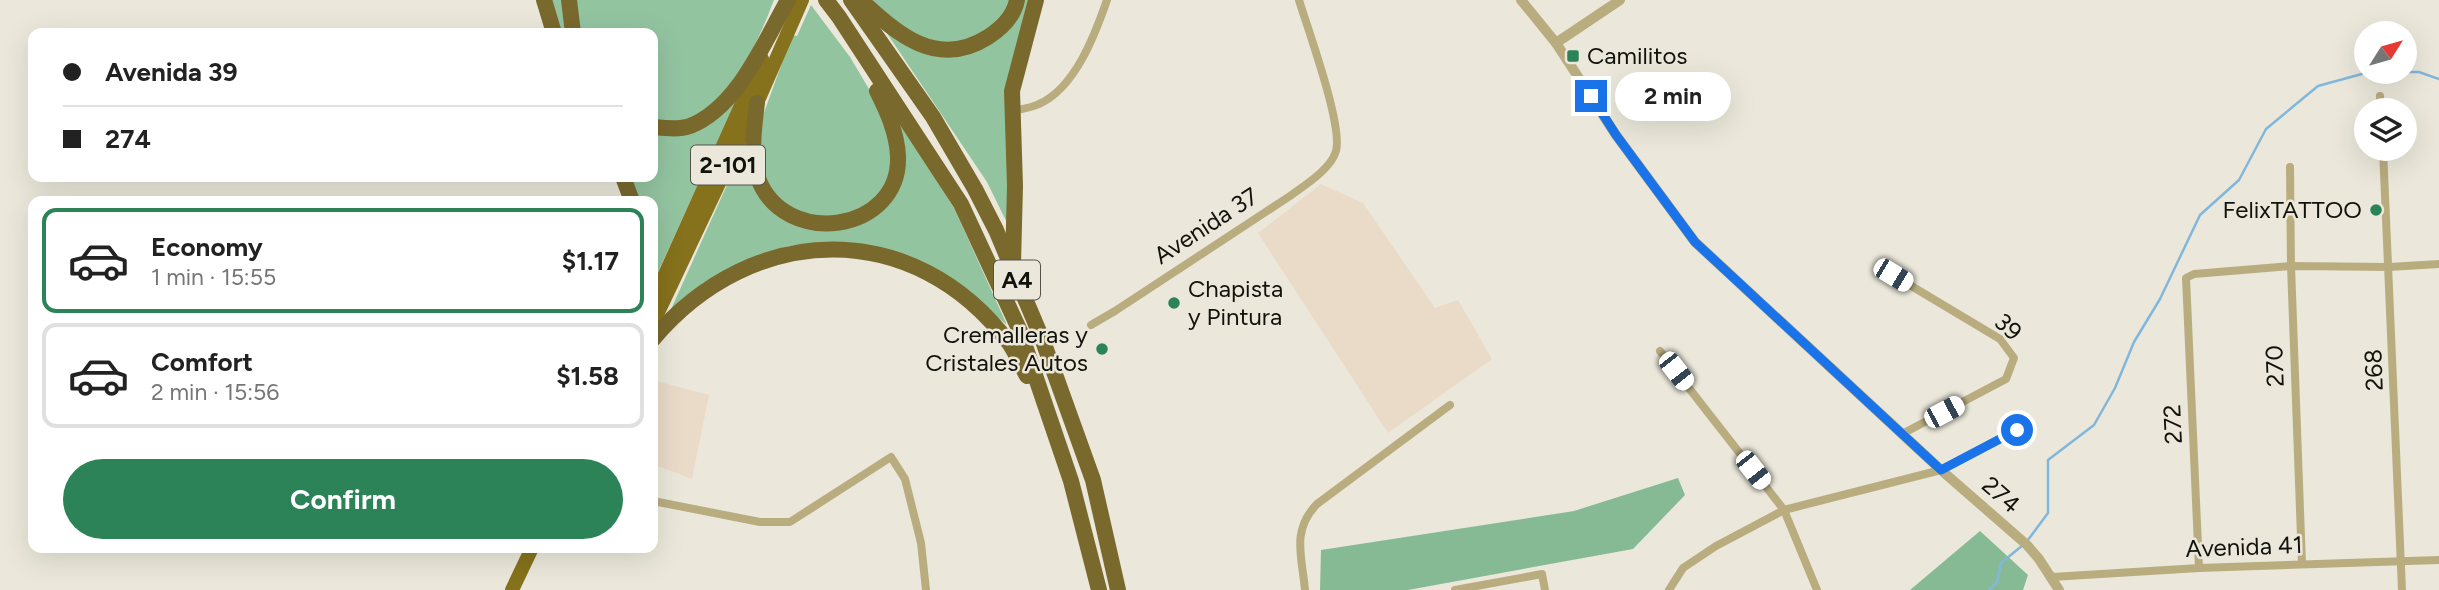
<!DOCTYPE html>
<html lang="en">
<head>
<meta charset="utf-8">
<style>
	body { margin:0; font-family:Figtree,sans-serif; background:#f2f2f2; color:#222; height:100vh; display:flex; flex-direction:column; font-size:26px; white-space:nowrap }
	* { box-sizing:border-box; margin:0 }
	p { font-size:23px; color:#767676 }
	.icon { flex:none; width:38px; height:38px; fill:none; stroke:currentColor; stroke-width:2; stroke-linecap:round; stroke-linejoin:round }
	.map { position:relative; flex:1; overflow:hidden }
	.sheet { position:absolute; left:28px; top:196px; width:630px; height:357px; display:flex; flex-direction:column; background:#fff; border-radius:14px; box-shadow:0 7px 28px #0002 }
	.sheet>* { flex:none }
	.hud { position:absolute; left:28px; top:28px; width:630px; height:154px; border-radius:14px; box-shadow:0 7px 28px #0002; display:grid; align-content:center; height:154px; padding:0 35px; background:#fff }
	.needle { width:46px; rotate:53deg }
	.tools { position:absolute; left:2354px; top:21px; display:grid; gap:14px }
	.tools a { display:grid; place-items:center; width:63px; height:63px; border-radius:50%; background:#fff; box-shadow:0 7px 28px #0002; font-size:35px }
	.end { position:absolute; width:32px; height:32px; margin:-16px; border:9px solid #1a73e8; background:#fff; box-shadow:0 0 0 4px #fff }
	.from { border-radius:50% }
	.bubble { position:absolute; height:49px; border-radius:24px; background:#fff; box-shadow:0 7px 28px #0002; font-size:23px; font-weight:700; line-height:49px; text-align:center }
	.car { position:absolute; width:21px; height:42px; margin:-21px -10px; border-radius:9px; box-shadow:0 0 5px 2px #0007; background:linear-gradient(#fff 24%,#345 0 40%,#fff 0 76%,#345 0 86%,#fff 0) }
	.hud b { display:flex; align-items:center; gap:24px; height:66px; font-size:26px }
	.hud b+b { border-top:2px solid #e0e0e0 }
	.hud i { width:18px; height:18px; background:#222 }
	ul { padding:12px 0 0; list-style:none }
	li { display:flex; align-items:center; gap:21px; height:105px; margin:0 14px 10px; padding:0 21px; border:4px solid #e0e0e0; border-radius:14px }
	li div { flex:1 }
	li b { display:block; font-size:26px }
	li em { font-style:normal; font-weight:700 }
	li.active { border-color:#2c8357 }
	li>.icon { width:63px; height:63px; stroke-width:1.5 }
	.button { display:flex; gap:14px; margin-top:auto; padding:14px 35px }
	.button a { flex:1; height:80px; border-radius:42px; background:#2c8357; color:#fff; font-size:28px; font-weight:700; line-height:80px; text-align:center }
	.map>svg:first-child { display:block }
	.industrial { fill:#eadbc9 }
	.green { fill:#93c4a0 }
	.forest { fill:#86ba94 }
	.lines { fill:none; stroke-linecap:round; stroke-linejoin:round }
	.stream { stroke:#82b7dc; stroke-width:2.5 }
	.minor { stroke:#b9ad80; stroke-width:8 }
	.tertiary { stroke:#b9ad80; stroke-width:10 }
	.trunk { stroke:#86721c; stroke-width:14 }
	.motorway { stroke:#7a692d; stroke-width:16 }
	.route { stroke:#1a73e8; stroke-width:9 }
	.poi-dot { fill:#2c8357; stroke:#ebe8db; stroke-width:2.5 }
	.labels { text-anchor:middle; stroke-width:5; stroke-linejoin:round; paint-order:stroke }
	.shield { fill:#ebe8db; stroke:#53524b; stroke-width:2 }
	.shield-label { font-size:23px; font-weight:bold; fill:#12120d }
	.poi-label { font-size:24px; fill:#12120d; stroke:#ebe8db; text-anchor:start }
	.street-label { font-size:24px; fill:#12120d; stroke:#ebe8db }
</style>
</head>
<body>
<div class="map">
<svg width="2439" height="590" viewBox="0 0 2439 590">
	<rect width="100%" height="100%" fill="#ebe8db"/>
	<g class="industrial">
		<polygon points="1321,184 1363,203 1435,308 1458,300 1492,359 1388,433 1258,233"/>
		<polygon points="653,380 709,395 692,479 653,464"/>
	</g>
	<g class="green">
		<polygon points="551,0 564,0 569,33 561,33"/>
		<path d="M575,0H774C760,37 733,99 696,117C682,123 667,122 653,120V33H581Z"/>
		<polygon points="873,0 1012,0 1010,10 976,40 936,44 914,36 880,10"/>
		<polygon points="1023,0 1028,0 1018,40 1011,231 987,182 878,20 957,54"/>
		<polygon points="811,5 850,57 872,94 893,150 891,171 880,194 864,209 823,220 782,204 762,173 759,147 761,121 792,35 797,36"/>
		<polygon points="742,88 653,283 653,201 637,201 628,177 653,177 653,130 676,132"/>
		<polygon points="891,108 955,210 1007,325 961,287 835,243 789,246 753,257 702,284 668,316 749,136 753,177 816,230 892,194"/>
	</g>
	<g class="forest">
		<polygon points="1678,478 1685,495 1633,549 1408,590 1320,590 1321,550 1574,511"/>
		<polygon points="1980,531 2028,575 2023,590 1910,590"/>
	</g>
	<g class="lines">
		<g class="stream">
			<polyline points="2401,72 2419,72 2439,79"/>
			<polyline points="2028,540 2048,513 2048,460 2094,425 2115,388 2134,342 2160,299 2200,215 2239,180 2266,129 2318,86 2369,72"/>
			<polyline points="1989,590 1997,582 2001,563 2023,545"/>
		</g>
		<g class="minor">
			<polyline points="2380,96 2381,110"/>
			<path d="M1012,111C1021,109 1031,108 1039,104C1075,88 1095,35 1107,0"/>
			<polyline points="2383,149 2402,590"/>
			<polyline points="2290,167 2291,266 2302,564"/>
			<polyline points="1893,275 2000,339 2014,358 2006,379 1902,434"/>
			<path d="M1091,325L1115,311L1290,196C1305,185 1331,169 1336,151C1343,125 1308,30 1299,0"/>
			<polyline points="1660,351 1784,510 1817,590"/>
			<polyline points="653,501 760,522 790,522 891,457 905,479 921,543 926,590"/>
			<polyline points="2199,568 2186,278 2194,274 2291,266 2389,267 2439,264"/>
			<polyline points="2052,577 2199,568 2439,560"/>
			<path d="M1305,590C1302,556 1291,531 1317,504L1450,405"/>
			<polyline points="1455,590 1542,574 1545,590"/>
			<polyline points="1669,590 1683,568 1716,546 1784,510 1941,470 2017,430"/>
		</g>
		<g class="tertiary">
			<polyline points="1521,0 1556,43 1616,135 1695,242 1941,470 2027,545 2039,559 2059,590"/>
			<polyline points="1556,43 1620,0"/>
		</g>
		<g class="trunk">
			<polyline points="653,301 762,59"/>
			<polyline points="653,323 757,103 802,0"/>
			<polyline points="512,590 532,548"/>
		</g>
		<g class="motorway">
			<polyline points="544,0 554,33"/>
			<polyline points="569,0 573,33"/>
			<polyline points="826,0 839,17 961,204 1020,331 1071,481 1099,590"/>
			<polyline points="851,0 933,117 975,189 996,230 1043,341 1093,480 1118,590"/>
			<path d="M861,0C897,35 938,69 988,37C1002,28 1014,16 1017,0"/>
			<path d="M757,103C754,127 750,154 758,178C784,249 901,233 898,156C897,133 887,111 877,91"/>
			<path d="M653,127C664,128 679,130 690,126C738,107 764,42 788,0"/>
			<polyline points="623,177 632,201"/>
			<polyline points="1013,264 1015,186 1012,91 1036,0"/>
			<path d="M653,339C753,221 914,217 1009,343C1016,353 1021,365 1027,376"/>
		</g>
	</g>
	<g class="lines">
		<polyline class="route" points="1591,96 1616,135 1695,242 1941,470 2017,430"/>
	</g>
	<g class="poi-dot">
		<rect x="1566" y="49" width="14" height="14" rx="3.5"/>
		<circle cx="2376" cy="210" r="7"/>
		<circle cx="1174" cy="303" r="7"/>
		<circle cx="1102" cy="349" r="7"/>
	</g>
	<g class="labels">
		<g class="shield">
			<rect x="691" y="145.5" width="74" height="39" rx="5"/>
			<rect x="994" y="260.5" width="46" height="39" rx="5"/>
		</g>
		<g class="shield-label">
			<text x="728" y="173">2-101</text>
			<text x="1017" y="288">A4</text>
		</g>
		<g class="poi-label">
			<text x="1587" y="64">Camilitos</text>
			<text x="2362" y="218" text-anchor="end">FelixTATTOO</text>
			<text x="1188" y="297">Chapista<tspan x="1188" dy="28">y Pintura</tspan></text>
			<text x="1088" y="343" text-anchor="end">Cremalleras y<tspan x="1088" dy="28">Cristales Autos</tspan></text>
		</g>
		<g class="street-label">
			<text transform="translate(1206 226) rotate(-33)" y="8">Avenida 37</text>
			<text transform="translate(2008 327) rotate(42)" y="8">39</text>
			<text transform="translate(2275 366) rotate(-92)" y="8">270</text>
			<text transform="translate(2374 370) rotate(-92)" y="8">268</text>
			<text transform="translate(2173 424) rotate(-93)" y="8">272</text>
			<text transform="translate(2001 495) rotate(41)" y="8">274</text>
			<text transform="translate(2244 547) rotate(-2)" y="8">Avenida 41</text>
		</g>
	</g>
</svg>
<div class="tools">
<a><svg class="needle" viewBox="-14 -14 28 28"><path d="M0-13l5 13h-10z" fill="#e53935"/><path d="M0 13l5-13h-10z" fill="#767676"/></svg></a>
<a><svg class="icon" aria-label="layers" viewBox="0 0 24 24"><path d="M12 4l9 5-9 5-9-5zM3 14l9 5 9-5"/></svg></a>
</div>
<i class="end from" style="left:2017px;top:430px"></i>
<i class="end" style="left:1591px;top:96px"></i>
<div class="bubble" style="left:1615px;top:72px;width:116px">2 min</div>
<i class="car" style="left:1893px;top:275px;rotate:121deg"></i>
<i class="car" style="left:1676px;top:371px;rotate:142deg"></i>
<i class="car" style="left:1944px;top:412px;rotate:62deg"></i>
<i class="car" style="left:1753px;top:470px;rotate:142deg"></i>
<div class="hud">
<b><i class="from"></i>Avenida 39</b>
<b><i></i>274</b>
</div>
<section class="sheet">
<ul>
<li class="active"><svg class="icon" aria-label="car" viewBox="0 0 24 24"><path d="M5 17H2v-5l4-1 3-4h7l3 4 3 1v5h-3M9 17h6M6 11h13"/><circle cx="7" cy="17" r="2"/><circle cx="17" cy="17" r="2"/></svg><div><b>Economy</b><p>1 min · 15:55</p></div><em>$1.17</em></li>
<li><svg class="icon" aria-label="car" viewBox="0 0 24 24"><path d="M5 17H2v-5l4-1 3-4h7l3 4 3 1v5h-3M9 17h6M6 11h13"/><circle cx="7" cy="17" r="2"/><circle cx="17" cy="17" r="2"/></svg><div><b>Comfort</b><p>2 min · 15:56</p></div><em>$1.58</em></li>
</ul>
<div class="button"><a>Confirm</a></div>
</section>
</div>
</body>
</html>
